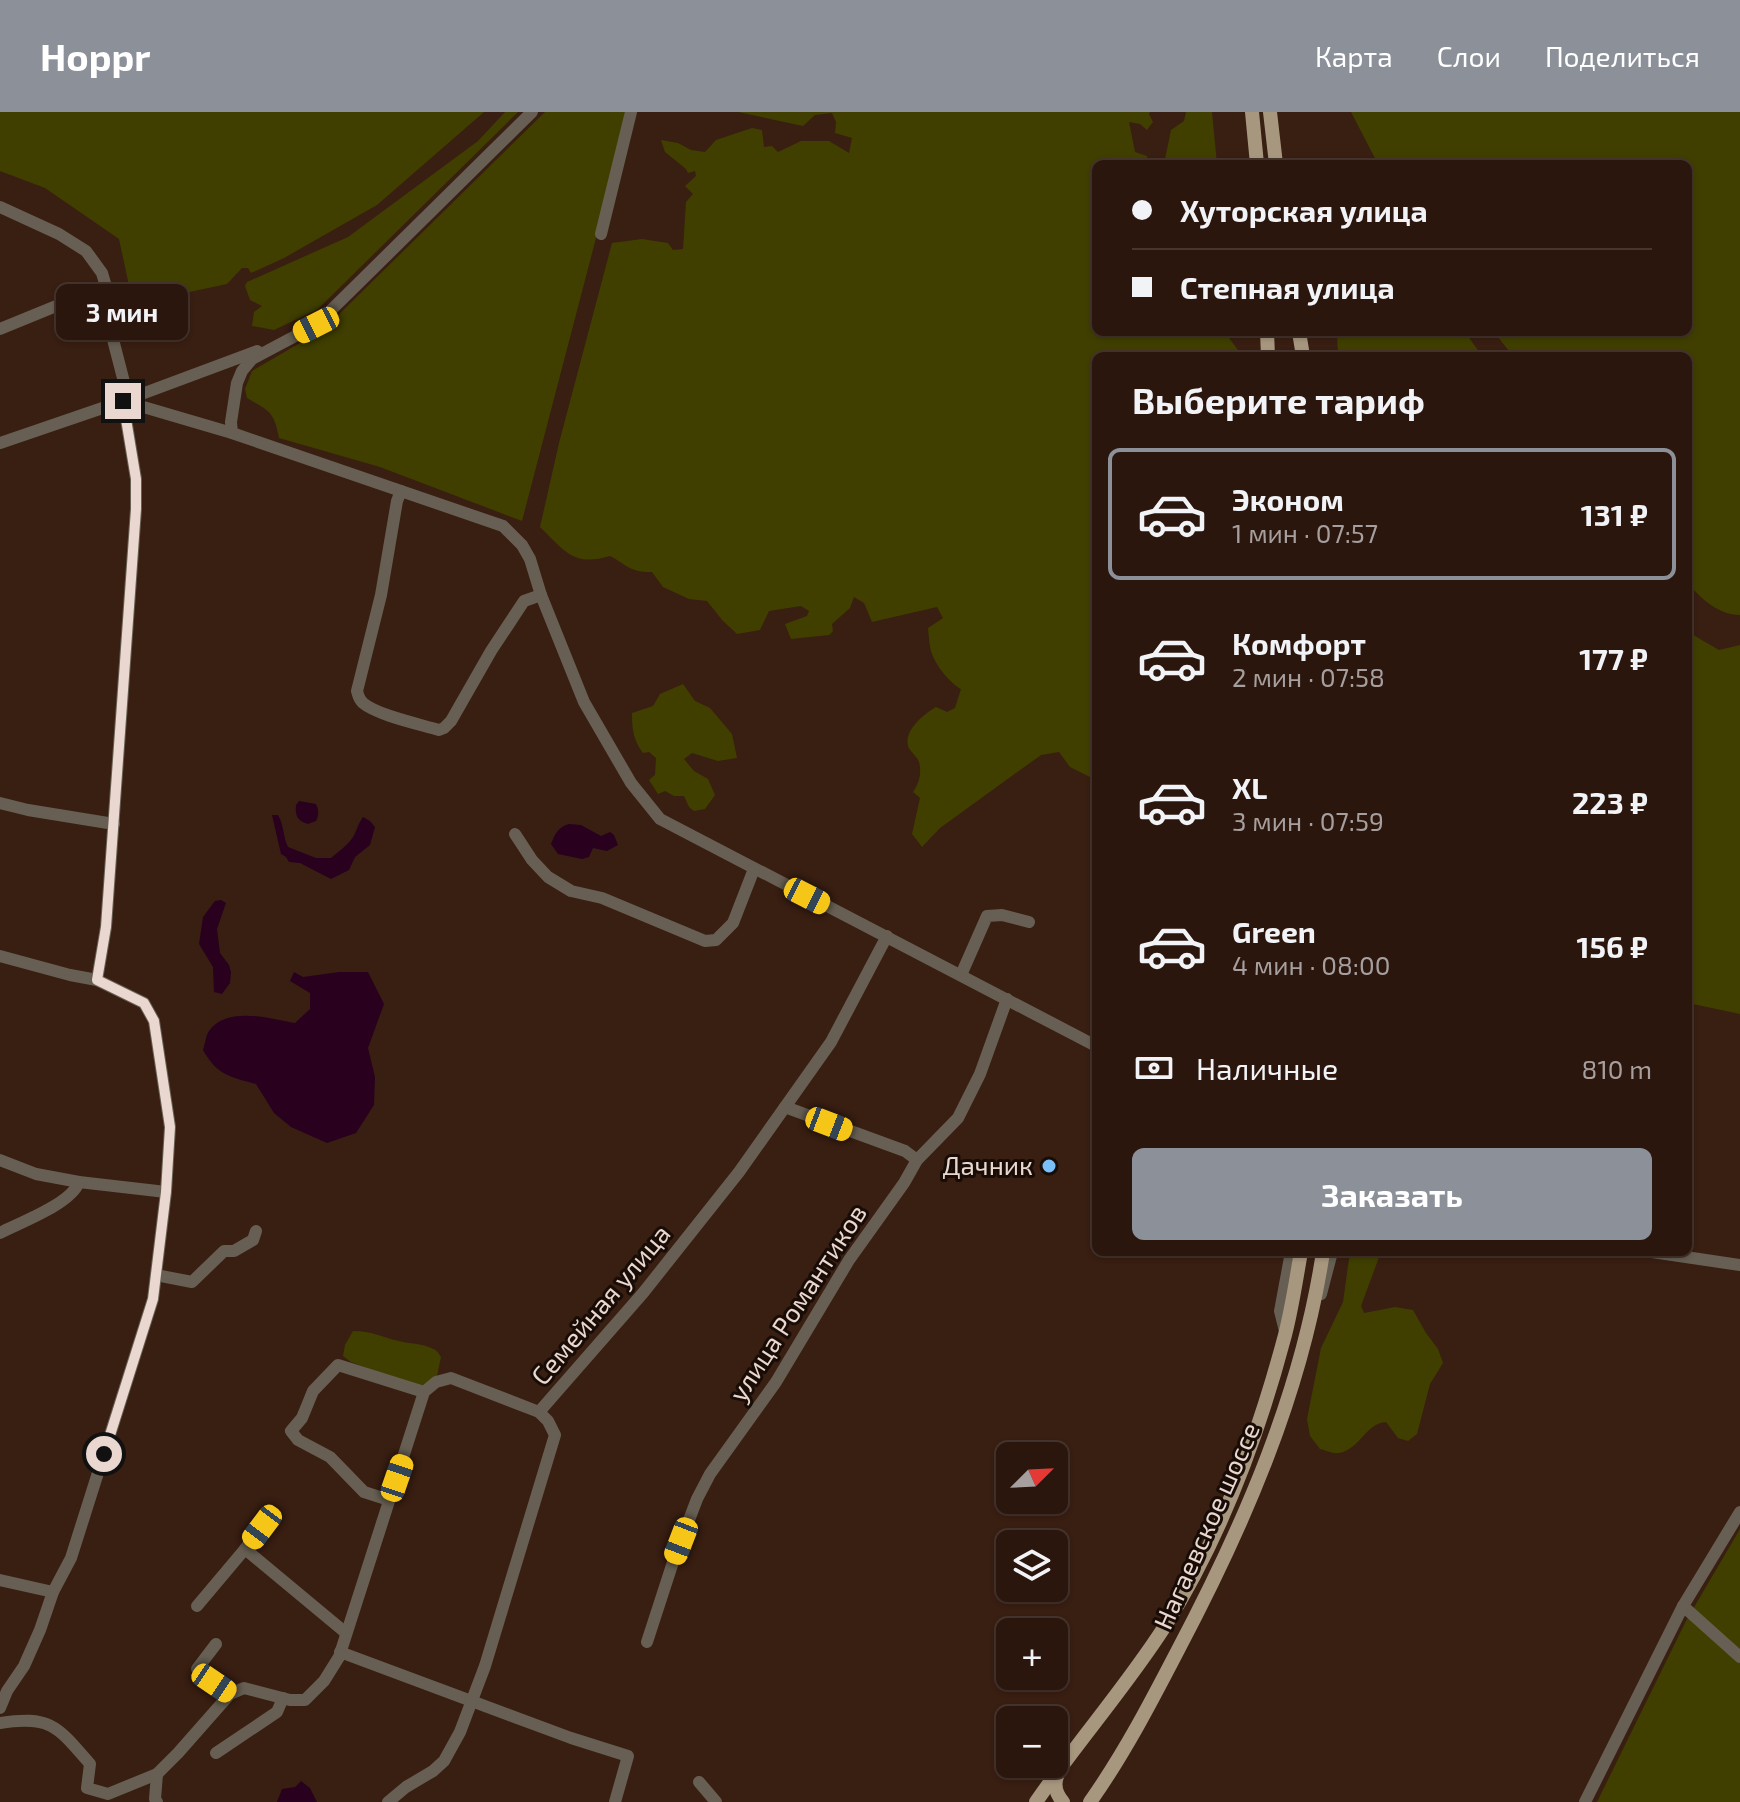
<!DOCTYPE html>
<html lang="ru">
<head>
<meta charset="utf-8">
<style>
	body { margin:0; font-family:"Exo 2",sans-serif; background:#37231c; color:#f1f3f6; height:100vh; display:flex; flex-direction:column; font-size:30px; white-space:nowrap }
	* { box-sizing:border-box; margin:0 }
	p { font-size:26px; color:#a69f9e }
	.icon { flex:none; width:44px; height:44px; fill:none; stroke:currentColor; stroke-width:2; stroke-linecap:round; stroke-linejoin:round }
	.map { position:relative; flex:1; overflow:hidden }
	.sheet { position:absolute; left:1092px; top:240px; width:600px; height:904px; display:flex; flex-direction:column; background:#2b160e; border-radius:12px; box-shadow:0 2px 6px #0004,0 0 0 2px #47352e }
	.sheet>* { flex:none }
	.guide { position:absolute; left:1092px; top:48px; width:600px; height:176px; border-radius:12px; box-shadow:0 2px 6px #0004,0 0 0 2px #47352e; display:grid; align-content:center; height:176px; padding:0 40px; background:#2b160e }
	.needle { width:52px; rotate:66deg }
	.buttons { position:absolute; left:996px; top:1330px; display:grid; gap:16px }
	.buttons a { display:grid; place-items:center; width:72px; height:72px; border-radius:12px; background:#2b160e; box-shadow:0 2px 6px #0004,0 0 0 2px #47352e; font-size:40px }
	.end { position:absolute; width:36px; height:36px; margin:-18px; border:10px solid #ead7cf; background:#111; box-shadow:0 0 0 4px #111 }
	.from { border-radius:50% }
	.bubble { position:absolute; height:56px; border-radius:12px; background:#2b160e; box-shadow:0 2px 6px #0004,0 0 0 2px #47352e; font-size:26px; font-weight:700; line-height:56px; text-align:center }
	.car { position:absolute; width:24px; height:48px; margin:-24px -12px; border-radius:10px; box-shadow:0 0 6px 2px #0007; background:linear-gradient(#f5c518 24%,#345 0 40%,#f5c518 0 76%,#345 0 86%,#f5c518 0) }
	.guide b { display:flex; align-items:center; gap:28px; height:76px; font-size:30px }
	.guide b+b { border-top:2px solid #47352e }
	.guide i { width:20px; height:20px; background:#f1f3f6 }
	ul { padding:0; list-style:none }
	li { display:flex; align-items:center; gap:24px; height:132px; margin:0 16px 12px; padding:0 24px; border:4px solid transparent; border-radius:12px }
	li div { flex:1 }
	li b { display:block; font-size:30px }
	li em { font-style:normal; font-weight:700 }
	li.on { border-color:#8c9099 }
	li>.icon { width:72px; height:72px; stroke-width:1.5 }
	h2 { padding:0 40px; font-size:36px; line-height:96px }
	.pay { display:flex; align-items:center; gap:20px; height:88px; padding:0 40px; font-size:30px }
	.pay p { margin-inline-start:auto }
	.cta { display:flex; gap:16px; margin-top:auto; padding:16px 40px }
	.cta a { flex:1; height:92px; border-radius:12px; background:#8c9099; color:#fff; font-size:32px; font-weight:700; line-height:92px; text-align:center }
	header { display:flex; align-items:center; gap:48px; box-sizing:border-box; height:112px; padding:0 40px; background:#8c9099; color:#fff }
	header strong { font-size:38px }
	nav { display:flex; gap:44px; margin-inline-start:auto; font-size:28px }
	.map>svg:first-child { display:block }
	.green { fill:#403f00 }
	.water { fill:#29001e }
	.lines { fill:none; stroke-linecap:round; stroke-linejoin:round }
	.minor { stroke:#675f53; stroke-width:12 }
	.major { stroke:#a8977f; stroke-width:14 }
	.route { stroke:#ead7cf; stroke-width:10 }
	.poi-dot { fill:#79bff8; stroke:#180c07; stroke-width:3 }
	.labels { text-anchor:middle; stroke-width:6; stroke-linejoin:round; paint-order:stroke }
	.poi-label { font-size:26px; fill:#ead7cf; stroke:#180c07; text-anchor:end }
	.street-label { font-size:26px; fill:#ead7cf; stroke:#180c07 }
</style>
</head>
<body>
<header>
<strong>Hoppr</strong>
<nav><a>Карта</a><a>Слои</a><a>Поделиться</a></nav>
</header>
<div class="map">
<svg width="1740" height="1690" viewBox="0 0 1740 1690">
	<rect width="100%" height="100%" fill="#391e12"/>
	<g class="green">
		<polygon points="0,0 484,0 377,93 284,146 251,161 248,156 242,156 227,172 133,192 119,127 45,76 0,59"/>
		<polygon points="505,0 518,0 318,197 274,218 252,214 254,200 262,194 250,188 245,174 247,170 348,125 478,29"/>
		<path d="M545,0H629L522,409L380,355L279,326C274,299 269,299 247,286L245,277L252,259L324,217Z"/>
		<path d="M738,0H1150L1149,2L1153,10L1147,18L1140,12L1129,10L1135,40L1147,44L1148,52H1096V220H1233L1229,226L1238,238L1227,243L1216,240L1213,244H1096V668L1070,655L1059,640L1041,643L940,716L922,735L912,722L920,686L913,680C919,672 922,661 919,650C917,644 910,640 908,634C904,618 924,602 936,595L947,600L955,596L961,577C950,571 937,555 932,542C929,534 929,524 928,516L943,506L937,495L872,510L864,491L854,485L850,496L832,512L833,519L829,523L791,527L785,512L807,504L809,499L801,494L769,499L760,518L737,522L723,509L707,489L689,487L663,475L652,460C629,460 629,454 610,444C573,455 565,439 540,415L559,331L612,131L642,127L668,131L673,138L683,137L686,90L693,82L685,74L696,64L695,59L688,61L686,57L665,40L661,28L678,31L691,38L705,40L716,28L752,16L762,18L764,35L772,34L778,40L801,29H829L849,41L852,26L835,21L836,10L832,1L815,3L803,14Z"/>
		<polygon points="1186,0 1212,0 1217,52 1164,52 1171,18 1184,9"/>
		<path d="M1351,0H1740V503C1719,503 1701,487 1688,471V244H1513L1494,220H1688V52H1378Z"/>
		<polygon points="1337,220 1465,220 1482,244 1338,244"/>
		<polygon points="1688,520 1719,538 1740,533 1740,902 1688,891"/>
		<path d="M683,572L695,589L710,596L732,622L737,646L718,649L692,641L684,647L694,659L708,667L715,683L705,697L694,699L689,695L684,684H674L665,679L658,682L649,668L655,663L656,646L649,640L643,641C633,628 632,617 632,601L653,594L660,582Z"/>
		<path d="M1350,1140H1381L1361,1194L1364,1201L1395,1195L1413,1198L1426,1221L1438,1237L1443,1251L1430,1272L1417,1322L1408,1329L1398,1326L1386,1310C1366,1311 1359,1338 1339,1341C1333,1342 1325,1338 1320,1337L1310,1324L1307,1307L1321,1236L1343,1190Z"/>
		<path d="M353,1219C372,1219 381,1225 399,1229C410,1232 421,1231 431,1236C438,1239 437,1239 441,1245L437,1264L425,1273L417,1275L351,1250L343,1244L345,1233Z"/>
		<polygon points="1740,1417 1740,1690 1597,1690 1686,1509"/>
	</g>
	<g class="water">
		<path d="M299,689L316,692C319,698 319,703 316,709L308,712C297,709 295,703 296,693Z"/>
		<path d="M272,703H278C284,713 283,725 288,735L316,746H331C338,740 348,733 353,725C357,718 358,712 363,705L370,709L375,715L370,733L355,745L349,758L331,767L300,751L289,750L286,745L281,742Z"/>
		<path d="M569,712L581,713L601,724L610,720L614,723L618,733L607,739L593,736L589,745L582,747L558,742L551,732C555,722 558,715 569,712Z"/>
		<polygon points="221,788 226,791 217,817 220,841 229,853 231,860 230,871 222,882 214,880 213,855 199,832 203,805 215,789"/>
		<path d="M294,860L303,865L339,860H368L384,892L368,936L375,965L374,993L356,1021L327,1031L291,1015L274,1001L256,972C230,965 217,963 203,938C205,932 206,923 209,919C228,893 270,907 295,911L310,897V881L290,869Z"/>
		<polygon points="301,1669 310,1676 317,1690 277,1690 282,1677 295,1675"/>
	</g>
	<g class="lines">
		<g class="minor">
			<polyline points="0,95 59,122 86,139 102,161 110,188 109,212 124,270 123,289 136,367 136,397 106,815 97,868"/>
			<polyline points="601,122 631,0"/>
			<polyline points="0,217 88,181 110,188"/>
			<polyline points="123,289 232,321 503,414 522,433 530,447 541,483 584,590 631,671 660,707 1096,934"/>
			<polyline points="232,321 231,310 237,271 242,259 252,247 316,213 532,0"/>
			<polyline points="0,331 123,289 257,239"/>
			<path d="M401,379L397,389L381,483L357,579C359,585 358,586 363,591C377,603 419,612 439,618L444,616L451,609L491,539L524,489L541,483"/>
			<polyline points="0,691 28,698 114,712"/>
			<polyline points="515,722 532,748 548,765 571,779 602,786 705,829 716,828 733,811 754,757"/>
			<polyline points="0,844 70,863 97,868 144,891 154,909 170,1015 166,1080 153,1187 71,1446 53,1480 40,1518 24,1554 7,1579 0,1596"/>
			<polyline points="961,863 987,804 1002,803 1029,810"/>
			<polyline points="785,995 905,1039 917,1048"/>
			<polyline points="0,1048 36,1062 79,1070 166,1080"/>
			<path d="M0,1121C21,1110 71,1092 79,1070"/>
			<polyline points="1652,1140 1740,1153"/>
			<polyline points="156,1163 192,1170 224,1139 234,1139 253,1128 256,1119"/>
			<polyline points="1321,1182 1332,1140"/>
			<polyline points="1285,1219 1280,1199 1291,1140"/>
			<polyline points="389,1388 364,1380 330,1345 298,1328 291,1319 302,1306 313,1279 338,1253 424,1280"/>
			<polyline points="245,1437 262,1415 271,1407"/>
			<polyline points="0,1468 53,1480"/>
			<polyline points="197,1494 245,1437 346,1521"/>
			<polyline points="1683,1494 1740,1545"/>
			<polyline points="647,1530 673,1450 697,1387 710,1362 776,1270 849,1148 904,1071 917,1048 958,1006 980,962 1007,887"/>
			<polyline points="216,1532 197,1557 230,1582"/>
			<polyline points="340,1540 571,1626 628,1644 615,1690"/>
			<path d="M0,1611C51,1603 58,1615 90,1652L87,1676L108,1682L157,1662L178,1641L230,1582L244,1576L290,1588H305L324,1569L339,1545L424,1280L436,1270L451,1266L539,1300"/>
			<polyline points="216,1641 277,1600 283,1586"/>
			<polyline points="157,1662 155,1687 157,1690"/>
			<polyline points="699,1670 716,1690"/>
			<polyline points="388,1690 406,1675 433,1659 444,1649 460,1620 485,1554 555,1323 548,1309 539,1300 643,1181 739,1060 831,930 887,824"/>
			<polyline points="1585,1690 1683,1494 1740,1400"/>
		</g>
		<g class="major">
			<polyline points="1252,0 1257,52"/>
			<polyline points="1270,0 1276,52"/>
			<polyline points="1267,220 1268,244"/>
			<polyline points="1299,220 1303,244"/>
			<path d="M1058,1662C1053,1672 1056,1682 1063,1690"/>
			<path d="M1036,1690C1077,1630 1126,1575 1165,1514C1221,1425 1258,1325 1285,1223C1292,1196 1296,1168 1301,1140"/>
			<path d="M1090,1690C1124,1642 1151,1590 1178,1538C1244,1413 1302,1280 1323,1140"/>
		</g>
	</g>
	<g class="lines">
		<polyline class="route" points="104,1342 153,1187 166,1080 170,1015 154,909 144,891 97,868 106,815 136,397 136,367 123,289"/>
	</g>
	<circle class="poi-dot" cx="1049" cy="1054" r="8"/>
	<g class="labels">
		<g class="poi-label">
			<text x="1033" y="1063">Дачник</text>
		</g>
		<g class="street-label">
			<text transform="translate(798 1191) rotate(-57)" y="9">улица Романтиков</text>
			<text transform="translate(601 1193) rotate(-50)" y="9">Семейная улица</text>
			<text transform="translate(1207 1414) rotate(-66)" y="9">Нагаевское шоссе</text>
		</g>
	</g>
</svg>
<div class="buttons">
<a><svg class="needle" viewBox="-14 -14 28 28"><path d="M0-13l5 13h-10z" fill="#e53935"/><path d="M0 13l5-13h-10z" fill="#a69f9e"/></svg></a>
<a><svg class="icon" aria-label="layers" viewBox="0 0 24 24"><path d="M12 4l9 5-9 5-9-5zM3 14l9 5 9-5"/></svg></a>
<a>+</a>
<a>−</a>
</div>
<i class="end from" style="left:104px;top:1342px"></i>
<i class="end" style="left:123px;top:289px"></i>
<div class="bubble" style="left:56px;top:172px;width:132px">3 мин</div>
<i class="car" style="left:316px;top:213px;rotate:243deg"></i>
<i class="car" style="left:807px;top:784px;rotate:117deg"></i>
<i class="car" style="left:829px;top:1012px;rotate:111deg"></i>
<i class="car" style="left:397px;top:1366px;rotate:19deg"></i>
<i class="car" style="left:262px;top:1415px;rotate:217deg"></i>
<i class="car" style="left:681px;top:1429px;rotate:201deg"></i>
<i class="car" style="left:214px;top:1571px;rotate:124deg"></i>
<div class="guide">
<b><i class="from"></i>Хуторская улица</b>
<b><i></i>Степная улица</b>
</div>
<section class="sheet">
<h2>Выберите тариф</h2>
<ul>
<li class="on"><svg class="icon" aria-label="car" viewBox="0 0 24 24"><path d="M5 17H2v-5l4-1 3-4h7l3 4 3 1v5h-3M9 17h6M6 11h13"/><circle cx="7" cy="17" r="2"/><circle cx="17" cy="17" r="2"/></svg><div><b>Эконом</b><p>1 мин · 07:57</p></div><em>131 ₽</em></li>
<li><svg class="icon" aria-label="car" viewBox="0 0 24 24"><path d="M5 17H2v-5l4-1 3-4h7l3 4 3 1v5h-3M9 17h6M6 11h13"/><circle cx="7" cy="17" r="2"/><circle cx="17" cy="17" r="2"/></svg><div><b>Комфорт</b><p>2 мин · 07:58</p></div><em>177 ₽</em></li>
<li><svg class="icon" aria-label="car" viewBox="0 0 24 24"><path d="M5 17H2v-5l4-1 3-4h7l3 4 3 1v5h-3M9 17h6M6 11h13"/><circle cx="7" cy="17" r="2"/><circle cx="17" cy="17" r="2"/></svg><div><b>XL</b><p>3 мин · 07:59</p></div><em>223 ₽</em></li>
<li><svg class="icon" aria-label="car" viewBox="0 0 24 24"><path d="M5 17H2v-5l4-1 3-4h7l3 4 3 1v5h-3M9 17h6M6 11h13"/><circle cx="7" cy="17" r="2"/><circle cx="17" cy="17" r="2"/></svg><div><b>Green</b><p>4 мин · 08:00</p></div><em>156 ₽</em></li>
</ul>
<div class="pay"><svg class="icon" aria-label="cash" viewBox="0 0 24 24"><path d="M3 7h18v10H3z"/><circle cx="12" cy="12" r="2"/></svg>Наличные<p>810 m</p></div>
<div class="cta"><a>Заказать</a></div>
</section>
</div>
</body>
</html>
